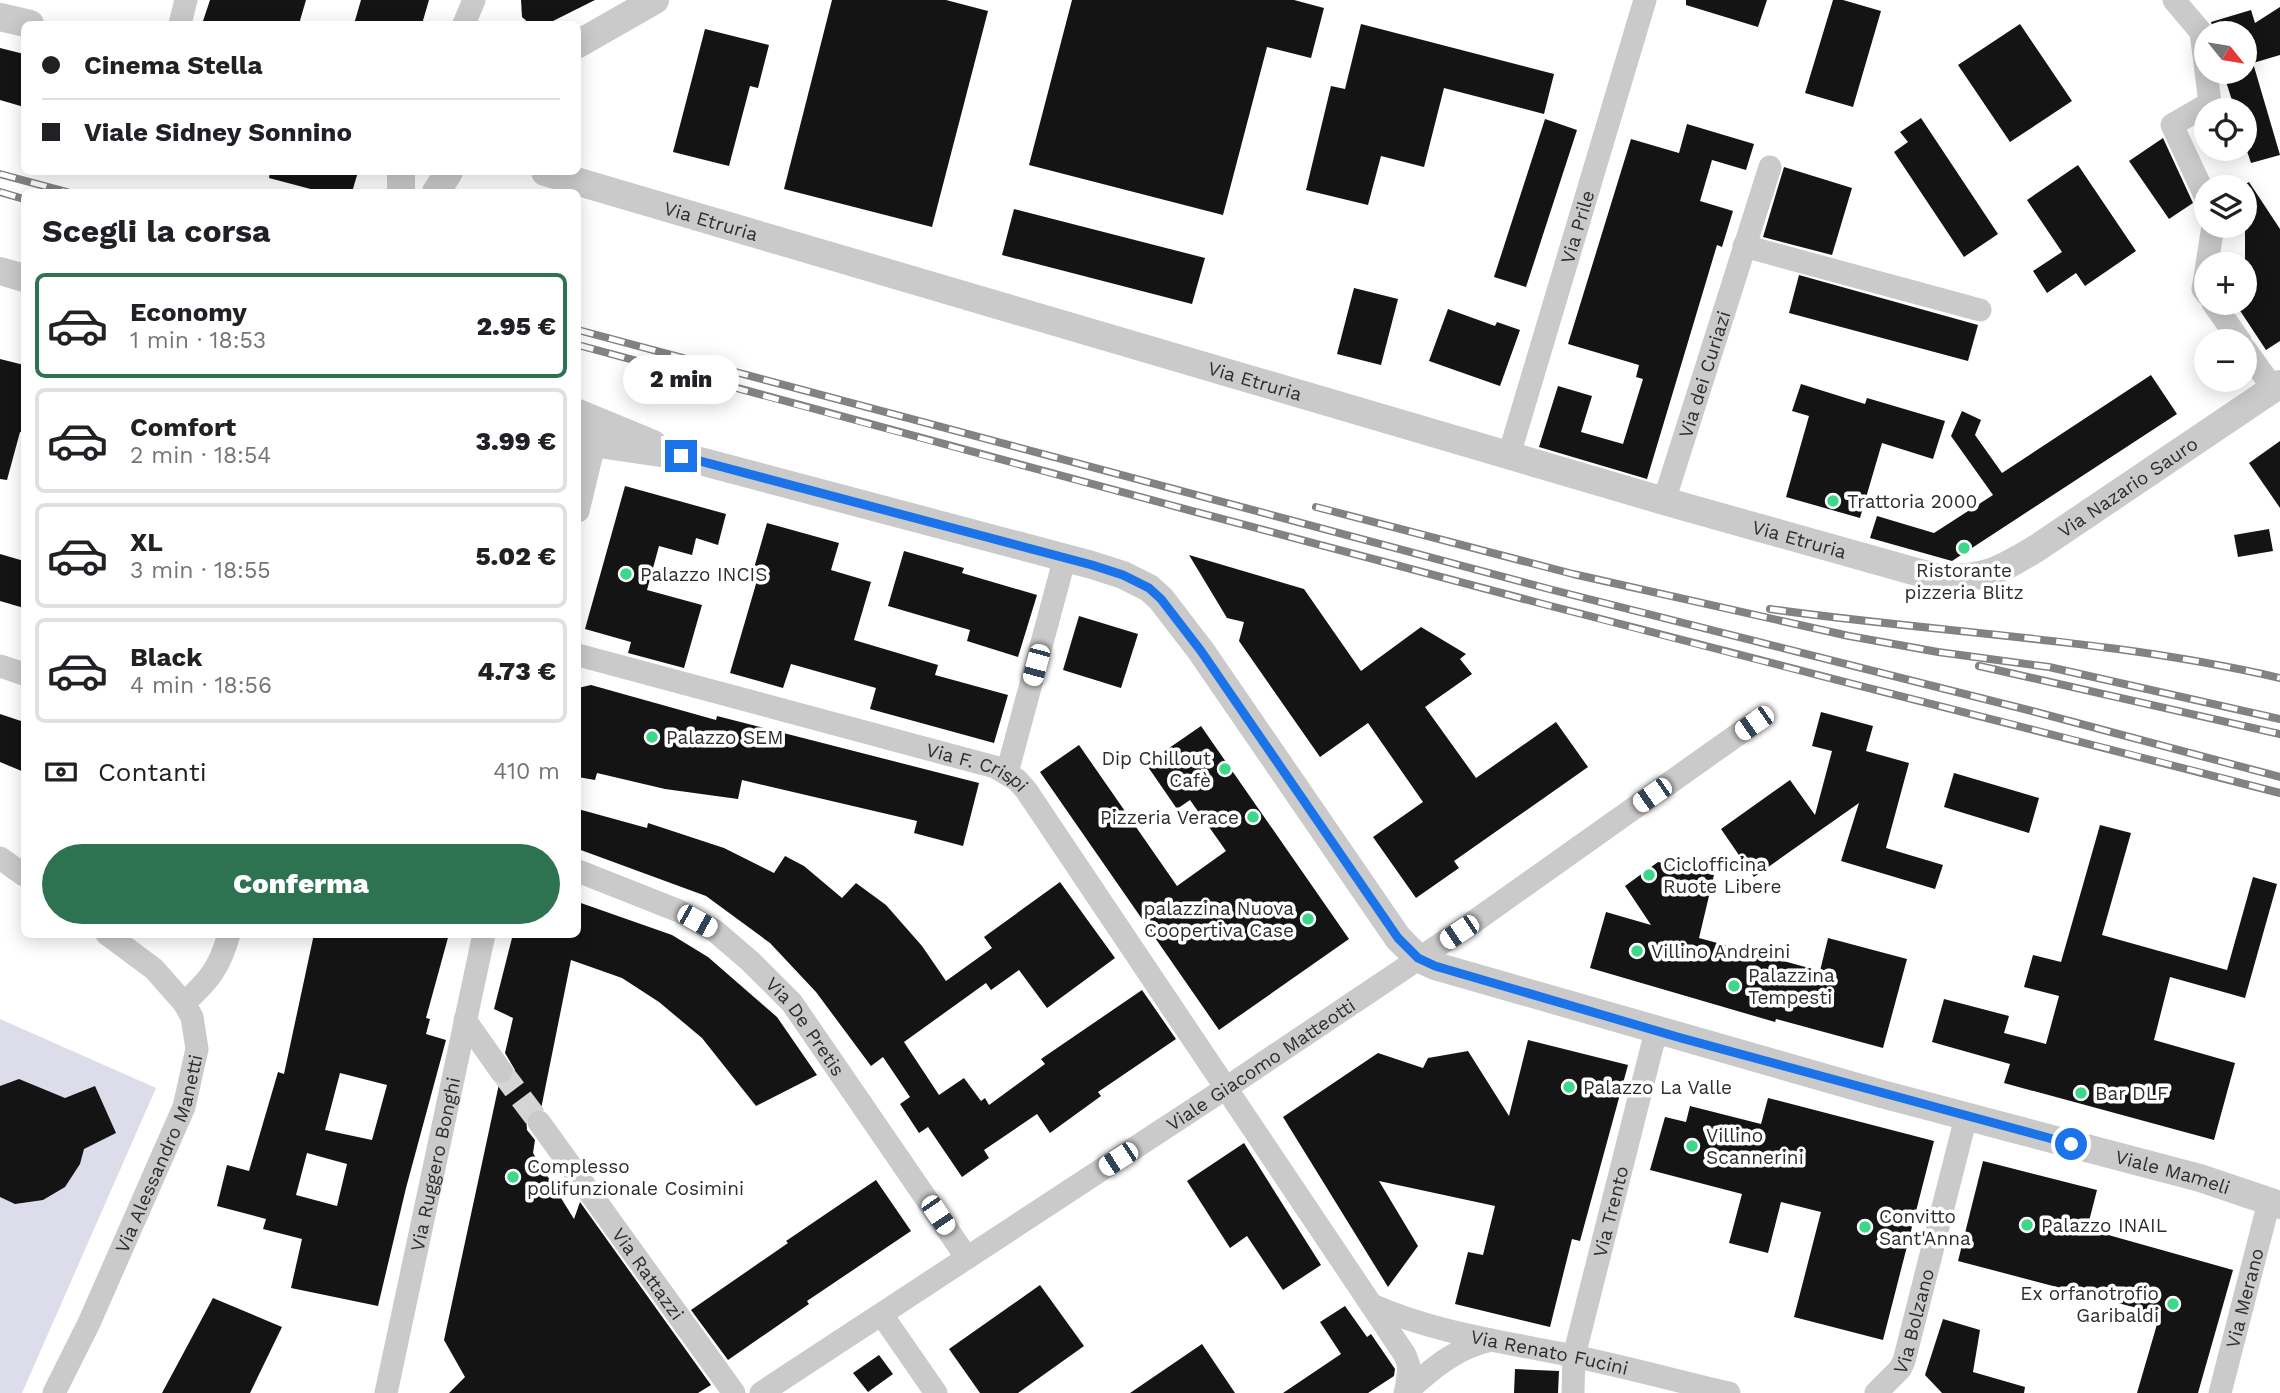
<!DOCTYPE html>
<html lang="it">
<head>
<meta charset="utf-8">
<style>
	body { margin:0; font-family:"Work Sans",sans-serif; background:#f2f2f2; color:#202124; height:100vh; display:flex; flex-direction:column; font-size:26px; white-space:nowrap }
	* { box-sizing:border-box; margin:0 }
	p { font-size:23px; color:#757577 }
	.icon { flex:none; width:38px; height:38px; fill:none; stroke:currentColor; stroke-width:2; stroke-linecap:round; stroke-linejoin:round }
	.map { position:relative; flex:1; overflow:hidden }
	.sheet { position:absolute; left:21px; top:189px; width:560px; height:749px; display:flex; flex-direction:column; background:#fff; border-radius:10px; box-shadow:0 4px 18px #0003 }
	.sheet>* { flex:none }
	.top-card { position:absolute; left:21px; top:21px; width:560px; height:154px; border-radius:10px; box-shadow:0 4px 18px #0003; display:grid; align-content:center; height:154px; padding:0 21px; background:#fff }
	.needle { width:46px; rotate:120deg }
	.buttons { position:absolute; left:2194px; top:21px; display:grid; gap:14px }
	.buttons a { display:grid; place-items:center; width:63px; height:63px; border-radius:50%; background:#fff; box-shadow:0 4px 18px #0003; font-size:35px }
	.end { position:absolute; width:32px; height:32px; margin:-16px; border:9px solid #1a73e8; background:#fff; box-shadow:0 0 0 4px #fff }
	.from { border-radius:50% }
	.bubble { position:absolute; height:49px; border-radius:24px; background:#fff; box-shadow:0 4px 18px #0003; font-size:23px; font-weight:800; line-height:49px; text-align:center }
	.car { position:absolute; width:21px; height:42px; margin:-21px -10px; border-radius:9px; box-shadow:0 0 5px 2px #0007; background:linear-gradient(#fff 24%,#345 0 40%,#fff 0 76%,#345 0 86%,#fff 0) }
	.top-card b { display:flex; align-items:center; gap:24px; height:66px; font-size:26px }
	.top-card b+b { border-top:2px solid #e0e0e0 }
	.top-card i { width:18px; height:18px; background:#202124 }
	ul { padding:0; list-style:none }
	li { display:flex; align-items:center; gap:21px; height:105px; margin:0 14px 10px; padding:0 7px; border:4px solid #e0e0e0; border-radius:10px }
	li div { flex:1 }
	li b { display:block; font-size:26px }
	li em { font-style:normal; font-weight:800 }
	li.current { border-color:#2d7352 }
	li>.icon { width:63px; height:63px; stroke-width:1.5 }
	h2 { padding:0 21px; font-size:32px; line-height:84px }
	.pay { display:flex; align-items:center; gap:18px; height:77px; padding:0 21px; font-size:26px }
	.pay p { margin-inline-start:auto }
	.action { display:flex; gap:14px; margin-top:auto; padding:14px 21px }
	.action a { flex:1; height:80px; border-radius:42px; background:#2d7352; color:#fff; font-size:28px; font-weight:800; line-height:80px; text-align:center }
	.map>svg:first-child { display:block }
	.green { fill:#dddcea }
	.building { fill:#141414; fill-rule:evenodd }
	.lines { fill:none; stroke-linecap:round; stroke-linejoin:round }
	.minor-tunnel { stroke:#d5d5d5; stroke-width:23; stroke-dasharray:23 11; stroke-linecap:butt }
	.minor { stroke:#cacaca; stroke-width:23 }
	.tertiary { stroke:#cacaca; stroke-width:28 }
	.rail-casing { stroke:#828282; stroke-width:8 }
	.rail { stroke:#fff; stroke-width:5; stroke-dasharray:16; stroke-linecap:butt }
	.route { stroke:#1a73e8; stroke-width:9 }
	.poi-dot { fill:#3dd78a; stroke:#fff; stroke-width:2.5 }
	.labels { text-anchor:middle; stroke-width:7; stroke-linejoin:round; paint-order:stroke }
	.street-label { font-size:19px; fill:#2d2d2d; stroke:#fff }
	.poi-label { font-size:19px; fill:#2d2d2d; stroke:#fff; text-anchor:start }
</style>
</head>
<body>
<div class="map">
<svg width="2280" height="1393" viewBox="0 0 2280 1393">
	<rect width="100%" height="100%" fill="#fff"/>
	<polygon class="green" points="0,1019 156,1088 22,1393 0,1393"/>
	<g class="building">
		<polygon points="210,0 306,0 299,24 202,24"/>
		<polygon points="361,0 429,0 422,24 354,24"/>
		<polygon points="521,0 595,0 547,24 530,24 522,17"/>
		<polygon points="832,0 946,0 988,11 932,227 784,189"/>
		<polygon points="1072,0 1294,0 1324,8 1311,58 1267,47 1223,215 1029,165"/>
		<polygon points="1686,0 1767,0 1758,27 1686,5"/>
		<polygon points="1833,0 1843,0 1881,11 1853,107 1805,93"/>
		<polygon points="2280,7 2280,55 2253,63 2280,155 2251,163 2245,145 2245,110 2235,110 2223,72 2245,72 2245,33 2215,33 2211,22 2251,10 2255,23"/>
		<polygon points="1361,24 1554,74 1544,114 1444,88 1424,167 1381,156 1368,205 1306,190 1331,86 1345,89"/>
		<polygon points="2020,24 2072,101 2010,142 1958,65"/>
		<polygon points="705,29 769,45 758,88 750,86 729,166 673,152"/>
		<polygon points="0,48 24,54 24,107 0,100"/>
		<polygon points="1921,118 1998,234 1964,257 1894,152 1908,142 1900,132"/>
		<polygon points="1545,119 1577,130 1526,287 1494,277"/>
		<polygon points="1687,124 1754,144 1746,170 1712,160 1700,201 1733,211 1722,247 1717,245 1647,479 1539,447 1558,386 1592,396 1581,432 1623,444 1643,379 1636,377 1639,365 1568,344 1631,139 1679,153"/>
		<polygon points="2163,138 2193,203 2169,219 2129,161"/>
		<polygon points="2078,165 2136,251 2085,286 2076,273 2047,293 2033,271 2062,252 2027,200"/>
		<polygon points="1784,167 1852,188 1832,255 1763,237"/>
		<polygon points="270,172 358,172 352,192 322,192 269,178"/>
		<polygon points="2249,182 2280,229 2280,341 2266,350 2235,303 2245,303 2245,231 2242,226 2245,226 2245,187 2241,187"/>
		<polygon points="1014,209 1205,258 1192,304 1002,255"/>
		<polygon points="1799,275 1978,325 1968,361 1789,313"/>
		<polygon points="1354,288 1398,299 1381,365 1337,354"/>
		<polygon points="1448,309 1495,326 1497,322 1520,330 1500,386 1429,361"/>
		<polygon points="0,359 24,365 24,433 20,432 7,480 0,479"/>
		<polygon points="2151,375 2177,414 1952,561 1870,538 1877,516 1934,533 1993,495 1951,436 1962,411 1981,420 1975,435 2002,473"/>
		<polygon points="1801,384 1865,404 1867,398 1945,421 1933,459 1882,443 1860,518 1786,497 1809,416 1792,411"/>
		<polygon points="2280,441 2280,508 2249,463"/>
		<polygon points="625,486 726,514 718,545 696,538 692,555 659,546 647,590 702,605 684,668 628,653 631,642 585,629"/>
		<polygon points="767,523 839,543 831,570 871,582 854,640 938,665 935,675 1008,695 994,743 870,709 876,688 791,664 783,688 730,673 758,577 752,575"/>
		<polygon points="2269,529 2273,551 2238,557 2234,535"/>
		<polygon points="904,551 964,568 962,573 1037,595 1018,657 967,641 970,630 888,606"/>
		<polygon points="0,554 24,561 24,608 0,601"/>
		<polygon points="1189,555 1304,589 1361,671 1421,627 1466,654 1460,659 1472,674 1425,707 1476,778 1556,722 1588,767 1454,861 1459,868 1416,898 1373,837 1423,802 1368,723 1320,757 1239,641 1244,622 1227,618"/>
		<polygon points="1079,616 1138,634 1121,688 1063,670"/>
		<polygon points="591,685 716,720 717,716 979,783 963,846 914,833 917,821 742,780 738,799 665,789 597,773 595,780 578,777 578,688"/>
		<polygon points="1821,712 1873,726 1866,751 1909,763 1886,848 1943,865 1935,889 1841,861 1859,803 1754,877 1721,829 1790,780 1815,815 1832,751 1812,746"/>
		<polygon points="0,714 24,722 24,772 0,762"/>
		<polygon points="1201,726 1349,939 1219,1030 1040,772 1079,745 1177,886 1226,851 1190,800 1177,809 1146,764"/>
		<polygon points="1954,773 2039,798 2029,833 1944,807"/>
		<polygon points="578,809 647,828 648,823 724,848 774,873 785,856 804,866 842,898 856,883 886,905 922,946 946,981 992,948 984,937 1060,882 1115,958 1047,1008 1019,970 991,990 986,983 904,1042 939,1095 964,1078 981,1101 985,1098 989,1105 1045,1064 1041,1059 1142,990 1176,1039 1098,1092 1101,1096 1050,1133 1037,1114 984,1150 989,1158 962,1177 928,1127 919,1133 900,1104 910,1097 883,1057 871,1066 816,992 770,943 706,896 578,849"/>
		<polygon points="2100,825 2131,833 2102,935 2227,970 2253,877 2277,884 2245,998 2170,977 2154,1040 2235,1063 2214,1140 2004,1083 2010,1064 1932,1042 1944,999 2009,1016 2004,1033 2046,1044 2059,996 2024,987 2033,955 2061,962"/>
		<polygon points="1658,862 1714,875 1699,938 1820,971 1828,938 1907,959 1883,1048 1776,1019 1775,1022 1590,968 1606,912 1651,925 1625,886"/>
		<polygon points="578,902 672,935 708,957 777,1017 817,1075 756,1106 702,1038 659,1002 622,978 571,960 541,1109 531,1110 526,1117 527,1130 535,1140 533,1153 574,1219 580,1202 711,1385 698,1393 449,1393 465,1377 444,1340 499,1084 510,1082 515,1070 505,1053 513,1018 494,1009 513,934 578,934"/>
		<path d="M314,934H449L426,1018L430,1019L426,1034L446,1040L406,1188L378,1306L291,1288L302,1239L263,1229L266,1219L217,1206L227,1165L249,1171L278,1072L284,1074ZM340,1073L387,1085L372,1140L325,1130ZM307,1153L347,1164L337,1206L296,1195Z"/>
		<polygon points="1528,1040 1628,1065 1580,1241 1572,1239 1550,1327 1455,1304 1468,1252 1483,1255 1495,1206 1379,1181 1418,1246 1388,1287 1283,1117 1378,1053 1423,1068 1428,1058 1468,1051 1509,1116"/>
		<polygon points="19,1079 65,1098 95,1086 116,1133 84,1149 80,1164 65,1187 43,1200 15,1204 0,1197 0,1086"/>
		<polygon points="1768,1098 1934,1141 1883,1340 1794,1317 1821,1212 1781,1202 1768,1253 1729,1243 1742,1194 1650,1170 1665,1117 1686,1122 1690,1106 1761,1124"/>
		<polygon points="1244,1143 1321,1265 1283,1290 1247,1236 1230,1248 1187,1181"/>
		<polygon points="1983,1161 2097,1190 2087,1229 2233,1270 2198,1393 2137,1393 2160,1314 1958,1261"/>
		<polygon points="876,1180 911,1231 807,1301 809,1304 728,1360 691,1310 788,1243 786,1241"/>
		<polygon points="1040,1285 1084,1346 1018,1393 980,1393 949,1349"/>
		<polygon points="213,1298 282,1327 250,1393 162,1393"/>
		<polygon points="1345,1306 1367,1337 1371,1334 1395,1369 1394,1376 1368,1393 1283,1393 1341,1354 1320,1322"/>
		<polygon points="1943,1319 1980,1330 1973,1372 2025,1387 2024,1393 1942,1393 1925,1375"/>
		<polygon points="1202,1344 1235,1393 1130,1393"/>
		<polygon points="879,1355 893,1374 868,1392 853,1373"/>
		<polygon points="1515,1369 1559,1371 1558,1393 1514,1393"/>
	</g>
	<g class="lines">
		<polyline class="minor-tunnel" points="501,1071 539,1122"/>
		<g class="minor">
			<polyline points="2174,0 2201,32 2210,103 2172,125 2207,200"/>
			<polyline points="180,24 186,0"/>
			<polyline points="464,24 474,0"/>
			<polyline points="1744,246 1980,310"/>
			<polyline points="2207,264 2213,226"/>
			<polyline points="2207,266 2203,289 2207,294"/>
			<polyline points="2213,303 2240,341"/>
			<polyline points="2245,349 2273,388"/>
			<path id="s1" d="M1509,455L1645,0"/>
			<path id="s2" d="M1664,501L1770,167"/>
			<polyline points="578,511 594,445"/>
			<path id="s3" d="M578,655L995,767L1017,780L1026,790L1405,1355L1409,1366L1406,1392"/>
			<polyline points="0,666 24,674"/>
			<polyline points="1007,773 1065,557"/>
			<polyline points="0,858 24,875"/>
			<path id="s4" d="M578,871L679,911L715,931L750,961L792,1003L967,1258"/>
			<path d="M184,1003C209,981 220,967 229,934"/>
			<polyline points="465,1020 501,1071"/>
			<path id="s5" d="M539,1122L734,1393"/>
			<path id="s6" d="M1372,1305C1435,1333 1506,1342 1573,1356C1626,1367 1677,1381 1729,1393"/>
			<polyline points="882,1315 936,1393"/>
			<path id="s7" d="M54,1393L89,1323L184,1107L197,1049L192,1017L184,1003L154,969L107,934"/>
			<path id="s8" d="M386,1393L484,934"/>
			<path id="s9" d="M761,1393L1226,1088L1472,923L1754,723"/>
			<path d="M1405,1393C1432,1369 1455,1348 1491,1340"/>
			<path id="s10" d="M1573,1393L1574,1356L1656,1031"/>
			<path id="s11" d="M1876,1393L1900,1369L1904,1361L1966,1117"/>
			<path id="s12" d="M2220,1393L2269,1202"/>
		</g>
		<g class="tertiary">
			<polyline points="0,17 30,24"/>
			<polyline points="578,44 655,0"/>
			<polyline points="401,172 401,192"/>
			<path id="s13" d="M545,172L1664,501L1938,578C1985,579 1997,572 2037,548L2280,384"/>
			<polyline points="436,192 449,172"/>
			<polyline points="0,271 24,278"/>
			<polyline points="578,413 653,444"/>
			<path id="s14" d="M578,441L681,456L1092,565L1123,575L1149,588L1161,599L1201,651L1398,938L1418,958L1435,966L1878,1093L2200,1178L2280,1205"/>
		</g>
		<g class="rail-casing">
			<g id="rail">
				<polyline points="0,174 67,192"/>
				<polyline points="0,192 24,199"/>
				<polyline points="578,330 1549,589 2032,711 2280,777"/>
				<path d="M578,345C899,433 1221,519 1543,604C1788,669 2035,729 2280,793"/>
				<polyline points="1316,507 1573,574 1849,636 1938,652 2049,667 2280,719"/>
				<path d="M1770,609C1940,633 2112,639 2280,678"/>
				<polyline points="1979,666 2280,734"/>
			</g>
		</g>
		<use href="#rail" class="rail"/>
	</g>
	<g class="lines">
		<polyline class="route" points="681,456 1092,565 1123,575 1149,588 1161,599 1201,651 1398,938 1418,958 1435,966 1681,1038 2071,1144"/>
	</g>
	<g class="poi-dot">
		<circle cx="1833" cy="501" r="7"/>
		<circle cx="1964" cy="548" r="7"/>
		<circle cx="626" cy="574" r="7"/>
		<circle cx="652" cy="737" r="7"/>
		<circle cx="1225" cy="769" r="7"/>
		<circle cx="1253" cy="817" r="7"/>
		<circle cx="1649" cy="875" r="7"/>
		<circle cx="1308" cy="919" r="7"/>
		<circle cx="1637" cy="951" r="7"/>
		<circle cx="1734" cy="986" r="7"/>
		<circle cx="1569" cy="1087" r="7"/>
		<circle cx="2081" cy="1093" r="7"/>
		<circle cx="1692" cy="1146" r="7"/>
		<circle cx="513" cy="1177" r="7"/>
		<circle cx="2027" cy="1225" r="7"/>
		<circle cx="1865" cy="1227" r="7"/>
		<circle cx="2173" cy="1304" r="7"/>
	</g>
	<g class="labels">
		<g class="street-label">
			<text dy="7" stroke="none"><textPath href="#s13" startOffset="173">Via Etruria</textPath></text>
			<text dy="7" stroke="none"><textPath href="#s1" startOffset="238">Via Prile</textPath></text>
			<text dy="7" stroke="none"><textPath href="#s2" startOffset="133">Via dei Curiazi</textPath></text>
			<text dy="7" stroke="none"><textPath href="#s13" startOffset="740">Via Etruria</textPath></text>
			<text dy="7" stroke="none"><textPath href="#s13" startOffset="1666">Via Nazario Sauro</textPath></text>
			<text dy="7" stroke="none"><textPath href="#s13" startOffset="1307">Via Etruria</textPath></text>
			<text dy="7" stroke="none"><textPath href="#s3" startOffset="415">Via F. Crispi</textPath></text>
			<text dy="7" stroke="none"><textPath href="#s4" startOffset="282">Via De Pretis</textPath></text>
			<text dy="7" stroke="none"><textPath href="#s9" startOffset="598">Viale Giacomo Matteotti</textPath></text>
			<text dy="7" stroke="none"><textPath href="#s7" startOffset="262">Via Alessandro Manetti</textPath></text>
			<text dy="7" stroke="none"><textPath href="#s8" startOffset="234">Via Ruggero Bonghi</textPath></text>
			<text dy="7" stroke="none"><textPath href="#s14" startOffset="1834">Viale Mameli</textPath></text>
			<text dy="7" stroke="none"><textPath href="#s10" startOffset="186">Via Trento</textPath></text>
			<text dy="7" stroke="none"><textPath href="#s5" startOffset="187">Via Rattazzi</textPath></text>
			<text dy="7" stroke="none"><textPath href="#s12" startOffset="98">Via Merano</textPath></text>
			<text dy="7" stroke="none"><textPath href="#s11" startOffset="84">Via Bolzano</textPath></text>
			<text dy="7" stroke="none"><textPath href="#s6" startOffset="184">Via Renato Fucini</textPath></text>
		</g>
		<g class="poi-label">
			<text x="1847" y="508">Trattoria 2000</text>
			<text x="1964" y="577" text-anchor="middle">Ristorante<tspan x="1964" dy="22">pizzeria Blitz</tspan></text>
			<text x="640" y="581">Palazzo INCIS</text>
			<text x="666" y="744">Palazzo SEM</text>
			<text x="1211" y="765" text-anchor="end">Dip Chillout<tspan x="1211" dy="22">Cafè</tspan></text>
			<text x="1239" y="824" text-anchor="end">Pizzeria Verace</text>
			<text x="1663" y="871">Ciclofficina<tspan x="1663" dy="22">Ruote Libere</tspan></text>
			<text x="1294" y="915" text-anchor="end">palazzina Nuova<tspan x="1294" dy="22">Coopertiva Case</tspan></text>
			<text x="1651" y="958">Villino Andreini</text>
			<text x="1748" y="982">Palazzina<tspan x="1748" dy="22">Tempesti</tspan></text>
			<text x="1583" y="1094">Palazzo La Valle</text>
			<text x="2095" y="1100">Bar DLF</text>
			<text x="1706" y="1142">Villino<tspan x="1706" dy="22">Scannerini</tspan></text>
			<text x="527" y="1173">Complesso<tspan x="527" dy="22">polifunzionale Cosimini</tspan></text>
			<text x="1879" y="1223">Convitto<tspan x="1879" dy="22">Sant'Anna</tspan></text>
			<text x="2041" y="1232">Palazzo INAIL</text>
			<text x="2159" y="1300" text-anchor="end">Ex orfanotrofio<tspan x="2159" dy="22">Garibaldi</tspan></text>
		</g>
	</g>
</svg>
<div class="buttons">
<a><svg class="needle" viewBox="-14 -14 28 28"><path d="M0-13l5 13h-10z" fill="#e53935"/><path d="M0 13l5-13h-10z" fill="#757577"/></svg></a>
<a><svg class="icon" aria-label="locate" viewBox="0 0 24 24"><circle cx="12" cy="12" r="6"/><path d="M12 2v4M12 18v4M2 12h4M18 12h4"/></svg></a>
<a><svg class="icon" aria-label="layers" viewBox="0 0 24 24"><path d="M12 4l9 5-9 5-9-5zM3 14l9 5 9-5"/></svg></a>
<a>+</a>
<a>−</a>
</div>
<i class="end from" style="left:2071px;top:1144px"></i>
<i class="end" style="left:681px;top:456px"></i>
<div class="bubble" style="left:623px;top:355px;width:116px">2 min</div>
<i class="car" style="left:1036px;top:665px;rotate:195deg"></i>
<i class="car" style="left:1754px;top:723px;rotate:235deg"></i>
<i class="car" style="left:1652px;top:795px;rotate:235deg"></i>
<i class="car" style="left:697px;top:921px;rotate:119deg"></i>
<i class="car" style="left:1459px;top:932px;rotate:236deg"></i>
<i class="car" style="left:1118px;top:1159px;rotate:237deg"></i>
<i class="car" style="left:938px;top:1215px;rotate:146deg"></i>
<div class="top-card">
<b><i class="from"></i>Cinema Stella</b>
<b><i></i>Viale Sidney Sonnino</b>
</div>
<section class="sheet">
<h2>Scegli la corsa</h2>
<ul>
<li class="current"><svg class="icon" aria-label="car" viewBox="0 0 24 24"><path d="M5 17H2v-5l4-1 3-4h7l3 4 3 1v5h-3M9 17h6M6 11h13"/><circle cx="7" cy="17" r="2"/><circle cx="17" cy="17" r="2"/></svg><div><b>Economy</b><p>1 min · 18:53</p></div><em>2.95 €</em></li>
<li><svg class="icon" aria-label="car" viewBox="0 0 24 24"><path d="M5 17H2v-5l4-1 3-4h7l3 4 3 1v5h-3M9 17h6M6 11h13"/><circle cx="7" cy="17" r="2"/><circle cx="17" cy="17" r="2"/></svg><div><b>Comfort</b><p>2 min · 18:54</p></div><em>3.99 €</em></li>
<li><svg class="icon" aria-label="car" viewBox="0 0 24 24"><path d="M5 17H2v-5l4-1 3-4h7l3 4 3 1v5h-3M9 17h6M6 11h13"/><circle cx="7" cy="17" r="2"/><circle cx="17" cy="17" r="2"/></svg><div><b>XL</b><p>3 min · 18:55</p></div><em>5.02 €</em></li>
<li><svg class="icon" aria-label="car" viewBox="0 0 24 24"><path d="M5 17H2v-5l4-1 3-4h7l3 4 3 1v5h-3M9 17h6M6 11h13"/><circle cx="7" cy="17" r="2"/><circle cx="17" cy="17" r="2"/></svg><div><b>Black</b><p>4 min · 18:56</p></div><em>4.73 €</em></li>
</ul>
<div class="pay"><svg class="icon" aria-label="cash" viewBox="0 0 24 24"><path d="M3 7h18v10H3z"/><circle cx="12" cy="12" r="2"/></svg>Contanti<p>410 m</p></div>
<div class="action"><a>Conferma</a></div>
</section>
</div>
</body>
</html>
